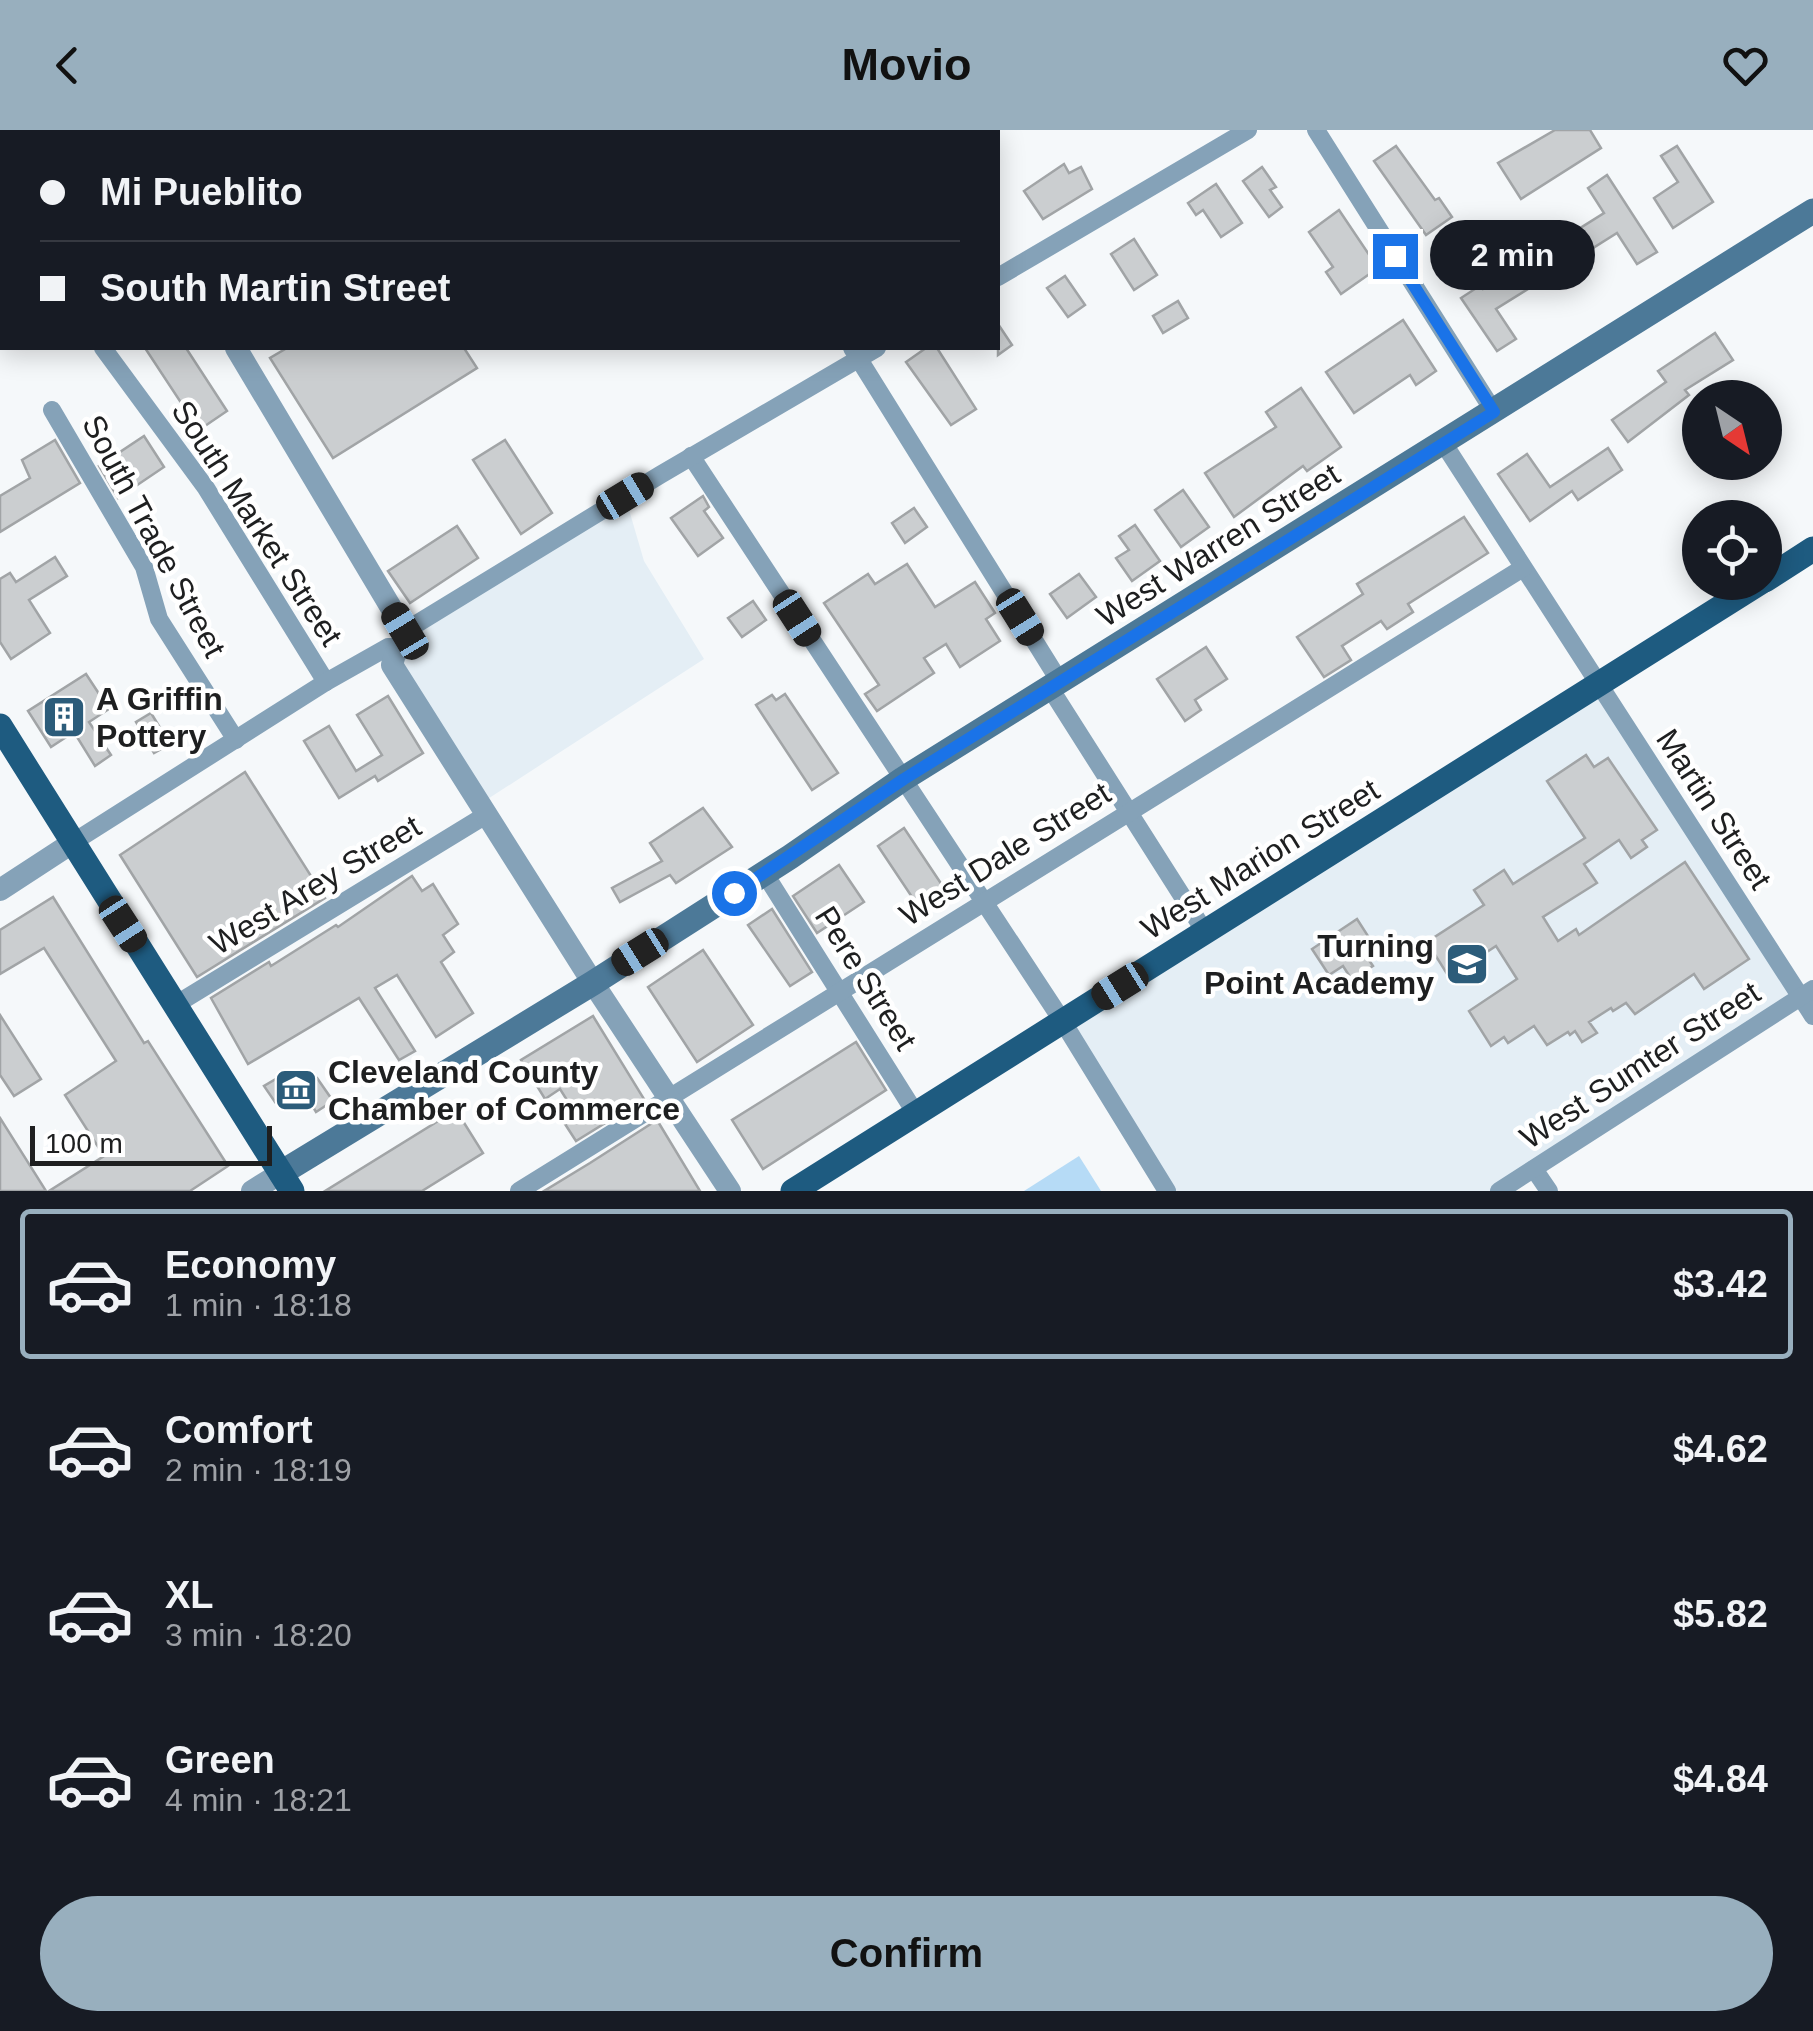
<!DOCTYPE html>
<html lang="en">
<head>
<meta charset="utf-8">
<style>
	body { margin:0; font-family:Arial,sans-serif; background:#242831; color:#f1f3f6; height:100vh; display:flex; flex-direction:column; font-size:38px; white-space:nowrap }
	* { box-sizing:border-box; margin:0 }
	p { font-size:32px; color:#9ea1a6 }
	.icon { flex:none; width:55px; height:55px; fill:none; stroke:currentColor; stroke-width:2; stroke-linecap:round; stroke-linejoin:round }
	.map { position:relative; height:1061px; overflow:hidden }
	.details { display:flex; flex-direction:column; background:#171b24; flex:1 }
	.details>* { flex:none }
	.hud { position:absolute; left:0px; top:0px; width:1000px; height:220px; box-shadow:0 5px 25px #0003; display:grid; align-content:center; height:220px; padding:0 40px; background:#171b24 }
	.needle { width:65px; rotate:145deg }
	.fabs { position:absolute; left:1682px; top:250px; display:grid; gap:20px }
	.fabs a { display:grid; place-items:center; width:100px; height:100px; border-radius:50%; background:#171b24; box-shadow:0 5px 25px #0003; font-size:50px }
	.scale { position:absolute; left:30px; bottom:25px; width:242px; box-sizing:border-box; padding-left:10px; border:5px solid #1e1f20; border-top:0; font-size:28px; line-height:35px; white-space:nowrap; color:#1e1f20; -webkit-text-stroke:8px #fff; paint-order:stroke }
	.end { position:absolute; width:45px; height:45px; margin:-22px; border:12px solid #1a73e8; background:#fff; box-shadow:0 0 0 5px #fff }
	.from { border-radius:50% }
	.bubble { position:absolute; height:70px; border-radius:35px; background:#171b24; box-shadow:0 5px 25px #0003; font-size:32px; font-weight:700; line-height:70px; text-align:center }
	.car { position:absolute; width:30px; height:60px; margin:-30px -15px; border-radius:12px; box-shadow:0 0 8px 2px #0007; background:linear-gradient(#222 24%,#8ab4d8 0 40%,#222 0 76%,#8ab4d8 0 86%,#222 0) }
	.hud b { display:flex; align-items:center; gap:35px; height:95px; font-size:38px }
	.hud b+b { border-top:2px solid #363941 }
	.hud i { width:25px; height:25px; background:#f1f3f6 }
	ul { padding:18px 0 0; list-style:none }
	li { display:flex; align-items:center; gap:30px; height:150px; margin:0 20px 15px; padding:0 20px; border:5px solid transparent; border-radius:10px }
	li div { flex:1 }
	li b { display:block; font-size:38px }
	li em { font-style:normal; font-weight:700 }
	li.on { border-color:#98afbe }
	li>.icon { width:90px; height:90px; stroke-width:1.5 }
	.cta { display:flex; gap:20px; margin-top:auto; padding:20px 40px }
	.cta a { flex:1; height:115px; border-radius:60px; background:#98afbe; color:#111; font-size:40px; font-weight:700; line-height:115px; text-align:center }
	header { display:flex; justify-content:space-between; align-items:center; height:130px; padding:0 40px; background:#98afbe; color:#111; font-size:45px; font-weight:700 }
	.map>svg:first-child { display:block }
	.built { fill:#e4eef5 }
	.green { fill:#b6dbf6 }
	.building { fill:#cbced0; stroke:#a1a4a6; stroke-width:2.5 }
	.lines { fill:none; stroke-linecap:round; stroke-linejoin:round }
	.minor { stroke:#85a2b8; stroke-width:18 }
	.tertiary { stroke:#85a2b8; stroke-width:22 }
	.secondary { stroke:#4c7998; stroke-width:25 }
	.primary { stroke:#1e5b80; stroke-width:25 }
	.route { stroke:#1a73e8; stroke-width:12 }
	.labels { text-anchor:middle; stroke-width:9; stroke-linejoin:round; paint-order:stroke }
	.street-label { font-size:32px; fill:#1e1f20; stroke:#fff }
	.poi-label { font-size:32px; font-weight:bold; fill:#1e1f20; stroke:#fff; text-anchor:start }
</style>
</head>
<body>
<header><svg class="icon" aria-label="back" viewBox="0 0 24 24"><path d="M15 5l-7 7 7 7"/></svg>Movio<svg class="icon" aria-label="heart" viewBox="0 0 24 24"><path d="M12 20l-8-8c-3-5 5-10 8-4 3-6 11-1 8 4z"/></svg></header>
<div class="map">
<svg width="1813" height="1061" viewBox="0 0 1813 1061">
	<rect width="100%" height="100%" fill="#f5f8fa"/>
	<g class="built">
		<polygon points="625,366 644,431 704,529 480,674 395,524 407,508"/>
		<polygon points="1598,555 1801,866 1500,1061 1167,1061 1063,892"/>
	</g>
	<polygon class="green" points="1079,1026 1101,1061 1024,1061"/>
	<g class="building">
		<polygon points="1555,0 1590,0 1601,18 1521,69 1498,33"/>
		<polygon points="1396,16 1435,70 1439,68 1452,87 1426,105 1374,31"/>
		<polygon points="1677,16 1713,72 1673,98 1654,68 1678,52 1661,26"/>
		<polygon points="1064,34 1069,43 1081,37 1092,59 1043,89 1024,61"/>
		<polygon points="1262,37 1276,57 1270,60 1282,77 1269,87 1243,51"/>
		<polygon points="1607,45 1657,122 1637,134 1617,103 1496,179 1516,209 1497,221 1461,168 1481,155 1483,159 1604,83 1588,58"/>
		<polygon points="1216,54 1242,93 1221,107 1203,80 1196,85 1188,73"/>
		<polygon points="1339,80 1378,138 1341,164 1326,142 1333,137 1309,102"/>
		<polygon points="1134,109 1157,145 1134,160 1111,124"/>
		<polygon points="1065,146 1085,175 1068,187 1047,158"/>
		<polygon points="1178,171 1188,188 1163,203 1153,186"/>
		<polygon points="1403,190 1436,241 1416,255 1410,245 1354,283 1326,242"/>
		<polygon points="998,194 1012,215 998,225"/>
		<polygon points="1715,203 1733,230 1685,260 1689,265 1628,312 1612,290 1666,252 1658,241"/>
		<polygon points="145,218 186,218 227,281 199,300"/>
		<polygon points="287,218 464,218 477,238 333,328 270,228"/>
		<polygon points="926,218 937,218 976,279 951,295 906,232"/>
		<polygon points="1301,258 1341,317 1307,341 1303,336 1234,387 1205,343 1276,297 1266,282"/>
		<polygon points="144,306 164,337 118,368 99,336"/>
		<polygon points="55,310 80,353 0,402 0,366 30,348 22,330"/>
		<polygon points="505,310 552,383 521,404 473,330"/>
		<polygon points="1608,318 1622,340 1578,370 1572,361 1530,391 1498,344 1527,324 1550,357"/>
		<polygon points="1183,360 1209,397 1181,417 1155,380"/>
		<polygon points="703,366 709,377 704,381 723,408 698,426 671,388"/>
		<polygon points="914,378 927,397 905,413 892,393"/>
		<polygon points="1464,387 1488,423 1408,474 1413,482 1387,499 1381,491 1342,516 1351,530 1324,547 1297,507 1363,464 1357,454"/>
		<polygon points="1135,395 1160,431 1132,451 1116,428 1129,420 1119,406"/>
		<polygon points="457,396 478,428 410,473 388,441"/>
		<polygon points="55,427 67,446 29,470 50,503 11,529 0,512 0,449 10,443 16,452"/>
		<polygon points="907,434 935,477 975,452 995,483 986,489 1000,511 960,537 946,514 924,528 934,543 877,581 865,564 879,555 824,473 868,444 875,454"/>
		<polygon points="1079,444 1096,467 1067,488 1050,464"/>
		<polygon points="753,471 766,490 742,507 728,488"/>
		<polygon points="1206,517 1227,549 1195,570 1201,580 1185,591 1157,549"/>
		<polygon points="86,544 109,579 89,592 111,625 95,636 74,602 51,617 28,581"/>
		<polygon points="785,564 838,643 812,660 756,575 772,565 776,570"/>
		<polygon points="388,566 423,623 378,651 375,646 339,668 304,611 329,596 356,641 382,625 357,585"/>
		<polygon points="151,583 170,614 154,623 136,592"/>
		<polygon points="1586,625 1594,637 1608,628 1657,700 1642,710 1647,717 1631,728 1619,710 1584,734 1597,753 1543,787 1558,811 1576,799 1579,805 1685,732 1749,829 1704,859 1694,844 1635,884 1626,873 1613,881 1611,878 1589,892 1597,903 1582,912 1575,901 1570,905 1568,902 1547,915 1534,896 1508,913 1504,907 1491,916 1469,881 1517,849 1496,816 1449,847 1427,812 1484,775 1474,760 1504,740 1513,754 1585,708 1547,651"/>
		<polygon points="245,642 325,768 197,847 120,725"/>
		<polygon points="703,678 732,717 676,753 670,745 620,772 612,758 662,731 650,713"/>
		<polygon points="904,698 946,761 920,779 878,716"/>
		<polygon points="839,735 864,772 817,803 793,766"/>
		<polygon points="412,746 422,761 433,754 458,794 443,805 454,822 441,832 473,883 436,907 397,845 375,858 415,921 399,930 359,868 248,934 211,868 269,832 271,836 336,795 338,797"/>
		<polygon points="53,767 144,913 148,911 228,1036 190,1061 49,1061 104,1026 65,965 116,931 44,818 0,844 0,800"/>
		<polygon points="772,779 812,842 790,856 748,795"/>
		<polygon points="1357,789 1368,806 1357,813 1373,836 1352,850 1343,836 1329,845 1312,819"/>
		<polygon points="703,820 753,895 697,932 648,857"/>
		<polygon points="0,885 41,949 14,966 0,945"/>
		<polygon points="593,886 644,969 576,1011 565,994 577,986 560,959 545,969 521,930"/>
		<polygon points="856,912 886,960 763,1039 732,990"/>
		<polygon points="286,943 317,948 333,971 316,982 309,970 285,965 275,972 264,956"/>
		<polygon points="456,980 483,1023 422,1061 325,1061"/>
		<polygon points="0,988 46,1061 0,1061"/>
		<polygon points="657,990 700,1061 544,1061 590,1033"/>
	</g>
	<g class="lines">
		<g class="minor">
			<polyline points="717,0 718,2"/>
			<polyline points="1316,0 1494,282"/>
			<polyline points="0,53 2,58"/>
			<polyline points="998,147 1248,0"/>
			<polyline points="103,218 206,358 326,552"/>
			<polyline points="852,218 1060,552"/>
			<polyline points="52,280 144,437 159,489 236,610"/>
			<polyline points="1444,314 1813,886"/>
			<polyline points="691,326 1063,892 1167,1061"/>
			<polyline points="405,501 660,345 877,218"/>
			<polyline points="1050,558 1205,802"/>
			<polyline points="72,713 326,552 388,517 403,517"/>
			<polyline points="765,744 916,984"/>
			<polyline points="175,875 486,685"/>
			<polyline points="1534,1039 1549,1061"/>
			<polyline points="519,1061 1523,438"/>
			<polyline points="1499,1061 1813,859"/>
		</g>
		<g class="tertiary">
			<polyline points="97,0 99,2"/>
			<polyline points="236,218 405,501 407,512 395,524 392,535 593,853 730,1061"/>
			<polyline points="0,760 72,713"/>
			<polyline points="252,1061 281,1043"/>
		</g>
		<polyline class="secondary" points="281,1043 593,853 790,727 903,649 1813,81"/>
		<g class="primary">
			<polyline points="1765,450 1813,419"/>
			<polyline points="0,596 292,1061"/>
			<polyline points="793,1061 1761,452"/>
		</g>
	</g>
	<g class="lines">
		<polyline class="route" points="734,763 904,649 1494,282 1395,126"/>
	</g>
	<defs>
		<g id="building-square" transform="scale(2.25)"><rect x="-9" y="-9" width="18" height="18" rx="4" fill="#2c5c7a" stroke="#fff"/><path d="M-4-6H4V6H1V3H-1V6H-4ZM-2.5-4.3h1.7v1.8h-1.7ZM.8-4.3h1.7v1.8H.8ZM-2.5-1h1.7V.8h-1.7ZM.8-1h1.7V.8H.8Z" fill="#fff"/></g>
		<g id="school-square" transform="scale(2.25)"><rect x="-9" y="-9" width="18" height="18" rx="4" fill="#2c5c7a" stroke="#fff"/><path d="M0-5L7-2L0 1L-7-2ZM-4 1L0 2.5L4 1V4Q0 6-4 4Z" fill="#fff"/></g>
		<g id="museum-square" transform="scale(2.25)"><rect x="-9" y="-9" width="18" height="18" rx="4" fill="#2c5c7a" stroke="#fff"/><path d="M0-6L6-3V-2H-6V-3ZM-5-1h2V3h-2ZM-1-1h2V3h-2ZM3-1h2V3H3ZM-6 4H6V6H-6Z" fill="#fff"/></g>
	</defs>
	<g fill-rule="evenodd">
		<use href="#building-square" x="64" y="587"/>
		<use href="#school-square" x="1467" y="834"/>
		<use href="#museum-square" x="296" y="960"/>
	</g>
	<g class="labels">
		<g class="street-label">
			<text transform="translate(257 393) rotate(57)" y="11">South Market Street</text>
			<text transform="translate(154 406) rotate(62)" y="11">South Trade Street</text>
			<text transform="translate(1218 415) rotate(-32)" y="11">West Warren Street</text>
			<text transform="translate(1714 679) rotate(57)" y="11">Martin Street</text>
			<text transform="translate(1005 724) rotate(-32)" y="11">West Dale Street</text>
			<text transform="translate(1260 729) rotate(-32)" y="11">West Marion Street</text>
			<text transform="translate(315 755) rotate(-31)" y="11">West Arey Street</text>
			<text transform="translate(866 848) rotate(58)" y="11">Pere Street</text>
			<text transform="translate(1640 935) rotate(-33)" y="11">West Sumter Street</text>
		</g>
		<g class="poi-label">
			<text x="96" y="580">A Griffin<tspan x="96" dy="37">Pottery</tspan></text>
			<text x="1434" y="827" text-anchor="end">Turning<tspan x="1434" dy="37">Point Academy</tspan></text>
			<text x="328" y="953">Cleveland County<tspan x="328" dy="37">Chamber of Commerce</tspan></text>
		</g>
	</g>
</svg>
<div class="fabs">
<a><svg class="needle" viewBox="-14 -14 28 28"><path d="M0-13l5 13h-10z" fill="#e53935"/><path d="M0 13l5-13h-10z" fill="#9ea1a6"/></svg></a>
<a><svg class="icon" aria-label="locate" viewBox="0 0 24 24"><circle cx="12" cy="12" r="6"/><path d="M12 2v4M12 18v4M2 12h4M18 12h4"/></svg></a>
</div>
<div class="scale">100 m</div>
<i class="end from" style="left:734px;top:763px"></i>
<i class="end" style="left:1395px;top:126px"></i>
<div class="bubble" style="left:1430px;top:90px;width:165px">2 min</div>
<i class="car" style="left:625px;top:366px;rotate:59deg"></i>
<i class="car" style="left:1020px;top:487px;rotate:148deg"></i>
<i class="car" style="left:797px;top:488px;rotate:147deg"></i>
<i class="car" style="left:405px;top:501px;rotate:329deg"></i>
<i class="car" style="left:123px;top:794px;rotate:147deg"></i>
<i class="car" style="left:640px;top:822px;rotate:238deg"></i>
<i class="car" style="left:1120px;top:856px;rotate:238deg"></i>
<div class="hud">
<b><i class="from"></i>Mi Pueblito</b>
<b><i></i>South Martin Street</b>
</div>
</div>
<section class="details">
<ul>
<li class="on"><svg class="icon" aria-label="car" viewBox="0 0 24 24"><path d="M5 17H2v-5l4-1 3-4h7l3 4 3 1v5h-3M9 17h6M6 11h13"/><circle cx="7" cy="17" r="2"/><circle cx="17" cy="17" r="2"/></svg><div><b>Economy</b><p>1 min · 18:18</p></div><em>$3.42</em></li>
<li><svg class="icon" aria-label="car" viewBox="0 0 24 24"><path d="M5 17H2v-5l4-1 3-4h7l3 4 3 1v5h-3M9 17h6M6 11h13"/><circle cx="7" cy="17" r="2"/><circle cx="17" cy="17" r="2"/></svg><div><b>Comfort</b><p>2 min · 18:19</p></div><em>$4.62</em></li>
<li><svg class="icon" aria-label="car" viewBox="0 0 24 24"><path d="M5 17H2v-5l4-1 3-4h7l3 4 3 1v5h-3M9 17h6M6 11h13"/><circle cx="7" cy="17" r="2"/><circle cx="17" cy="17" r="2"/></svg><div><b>XL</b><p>3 min · 18:20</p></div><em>$5.82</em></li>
<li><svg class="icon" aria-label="car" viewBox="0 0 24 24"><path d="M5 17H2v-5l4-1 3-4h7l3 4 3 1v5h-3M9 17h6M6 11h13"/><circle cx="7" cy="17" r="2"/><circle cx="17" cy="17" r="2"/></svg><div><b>Green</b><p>4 min · 18:21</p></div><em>$4.84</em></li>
</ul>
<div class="cta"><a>Confirm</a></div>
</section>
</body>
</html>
